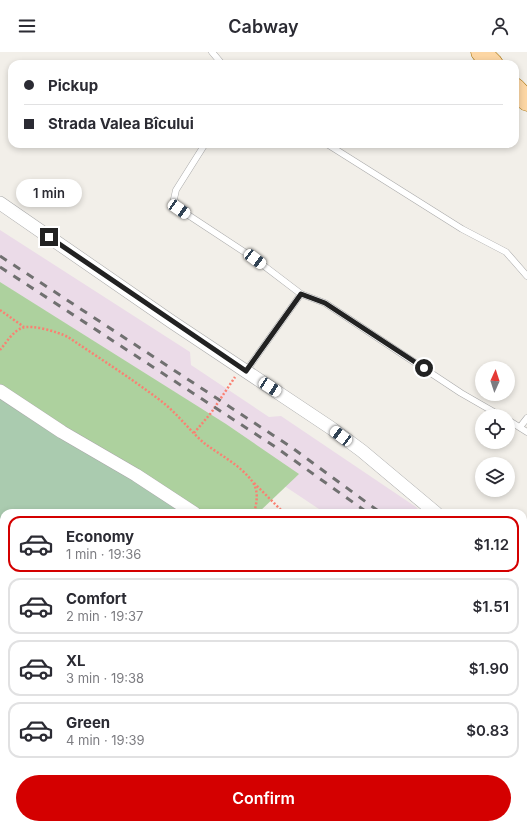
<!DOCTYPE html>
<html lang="en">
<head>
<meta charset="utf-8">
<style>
	body { margin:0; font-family:Inter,sans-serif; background:#f7f7f7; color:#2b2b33; height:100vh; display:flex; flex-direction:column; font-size:15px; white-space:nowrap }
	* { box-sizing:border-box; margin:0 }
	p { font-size:13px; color:#7c7c81 }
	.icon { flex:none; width:22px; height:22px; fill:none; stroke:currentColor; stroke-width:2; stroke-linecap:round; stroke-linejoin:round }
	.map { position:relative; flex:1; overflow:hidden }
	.drawer { position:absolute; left:0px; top:457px; width:527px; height:320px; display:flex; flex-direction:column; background:#fff; border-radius:12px 12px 0 0; box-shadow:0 2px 6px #0003 }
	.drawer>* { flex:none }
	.guide { position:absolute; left:8px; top:8px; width:511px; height:88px; border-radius:12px; box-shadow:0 2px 6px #0003; display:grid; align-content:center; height:88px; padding:0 16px; background:#fff }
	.needle { width:26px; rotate:3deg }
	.tools { position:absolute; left:475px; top:309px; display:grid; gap:8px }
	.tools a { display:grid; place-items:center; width:40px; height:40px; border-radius:50%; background:#fff; box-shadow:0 2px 6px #0003; font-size:20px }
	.end { position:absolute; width:18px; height:18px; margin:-9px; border:5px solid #222; background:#fff; box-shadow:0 0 0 2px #fff }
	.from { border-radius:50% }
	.bubble { position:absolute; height:28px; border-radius:14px; background:#fff; box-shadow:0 2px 6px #0003; font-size:13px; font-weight:600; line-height:28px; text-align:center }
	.car { position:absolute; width:12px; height:24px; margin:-12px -6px; border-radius:5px; box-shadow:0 0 3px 1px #0007; background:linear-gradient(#fff 24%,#345 0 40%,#fff 0 76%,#345 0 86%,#fff 0) }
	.guide b { display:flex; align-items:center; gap:14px; height:38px; font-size:15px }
	.guide b+b { border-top:1px solid #e1e1e2 }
	.guide i { width:10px; height:10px; background:#2b2b33 }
	ul { padding:7px 0 0; list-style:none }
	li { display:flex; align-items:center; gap:12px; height:56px; margin:0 8px 6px; padding:0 8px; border:2px solid #e1e1e2; border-radius:12px }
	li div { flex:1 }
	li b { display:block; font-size:15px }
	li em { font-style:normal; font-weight:600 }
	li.current { border-color:#d40000 }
	li>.icon { width:36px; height:36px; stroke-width:1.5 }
	.action { display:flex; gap:8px; margin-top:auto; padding:8px 16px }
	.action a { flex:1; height:46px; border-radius:24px; background:#d40000; color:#fff; font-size:16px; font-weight:600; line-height:46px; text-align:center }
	header { display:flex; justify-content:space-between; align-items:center; height:52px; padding:0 16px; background:#fff; font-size:18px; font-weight:600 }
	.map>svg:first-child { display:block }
	.industrial { fill:#ebdbe8 }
	.forest { fill:#add19e }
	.cemetery { fill:#aacbaf }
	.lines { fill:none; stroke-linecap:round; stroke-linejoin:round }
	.lane-casing { stroke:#a9a9a9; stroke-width:7 }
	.street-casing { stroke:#a9a9a9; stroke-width:14 }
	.primary-casing { stroke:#a06b00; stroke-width:21 }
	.path { stroke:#fa8072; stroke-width:2.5; stroke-dasharray:2 2; stroke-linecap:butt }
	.lane { stroke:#fff; stroke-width:6 }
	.street { stroke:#fff; stroke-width:13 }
	.primary { stroke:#fcd6a4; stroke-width:20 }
	.rail { stroke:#707070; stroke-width:3; stroke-dasharray:8 8; stroke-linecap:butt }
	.route { stroke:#222; stroke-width:5 }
</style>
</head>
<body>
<header><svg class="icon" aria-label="menu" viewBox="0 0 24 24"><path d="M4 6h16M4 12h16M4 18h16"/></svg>Cabway<svg class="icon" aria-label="person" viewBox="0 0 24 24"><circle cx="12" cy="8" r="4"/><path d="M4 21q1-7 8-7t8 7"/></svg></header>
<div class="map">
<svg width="527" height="777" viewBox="0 0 527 777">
	<rect width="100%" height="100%" fill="#f2efe9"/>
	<g class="industrial">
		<polygon points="0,178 190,300 191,313 269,365 281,364 416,455 422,461 325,461 0,245"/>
		<polygon points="523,552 527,556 527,637 523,633"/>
	</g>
	<polygon class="forest" points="0,230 226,372 299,422 258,461 200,461 0,334"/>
	<polygon class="cemetery" points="0,341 191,461 4,461 4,476 0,471"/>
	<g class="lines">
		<g class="lane-casing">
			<g id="lane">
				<polyline points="212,0 222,12"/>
				<polyline points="205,92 176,138 174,147 179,157 255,207 301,242 325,251 461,341 501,364"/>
				<polyline points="327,92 462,177 506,200 527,224"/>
				<polyline points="246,319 301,242"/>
				<polyline points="508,368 527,380"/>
				<polyline points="520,375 527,366"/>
			</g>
		</g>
		<g class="street-casing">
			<g id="street">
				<polyline points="0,151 172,270 331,376 362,399 436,461"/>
				<polyline points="0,339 62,380 136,423 194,461"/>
				<polyline points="0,474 4,479"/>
				<polyline points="523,541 527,545"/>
				<polyline points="0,647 4,651"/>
				<polyline points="0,664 4,660"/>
				<polyline points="110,773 114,777"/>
				<polyline points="230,773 234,777"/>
				<polyline points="339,773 341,777"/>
			</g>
		</g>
		<g class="primary-casing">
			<g id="primary">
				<polyline points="481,0 493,12"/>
				<polyline points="515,36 527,49"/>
			</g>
		</g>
		<g class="path">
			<polyline points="0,258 24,275"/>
			<path d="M0,298C6,291 13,279 22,276C32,272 58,280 68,285C99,306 131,326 161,349C177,361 189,378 204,391C220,403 240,413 252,429C259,439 257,450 254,461"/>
			<polyline points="194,381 211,361 235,325"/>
			<polyline points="254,431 284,461"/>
		</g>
		<use href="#lane" class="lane"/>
		<use href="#street" class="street"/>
		<use href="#primary" class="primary"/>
		<g class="rail">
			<polyline points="0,204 291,395 381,461"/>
			<polyline points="0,215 274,394 368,461"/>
			<polyline points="523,581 527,585"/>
			<polyline points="523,593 527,597"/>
		</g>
	</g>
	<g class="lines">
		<polyline class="route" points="49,185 246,319 301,242 325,251 424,316"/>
	</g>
</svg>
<div class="tools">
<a><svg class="needle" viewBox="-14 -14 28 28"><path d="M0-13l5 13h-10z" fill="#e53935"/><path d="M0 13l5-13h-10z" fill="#7c7c81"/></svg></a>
<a><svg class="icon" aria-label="locate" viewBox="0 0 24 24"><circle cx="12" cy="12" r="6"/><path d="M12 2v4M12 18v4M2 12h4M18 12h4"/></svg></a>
<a><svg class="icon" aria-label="layers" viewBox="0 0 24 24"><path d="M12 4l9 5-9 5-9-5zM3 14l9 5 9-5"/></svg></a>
</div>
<i class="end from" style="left:424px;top:316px"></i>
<i class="end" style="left:49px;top:185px"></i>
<div class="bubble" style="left:16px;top:127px;width:66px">1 min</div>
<i class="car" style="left:179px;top:157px;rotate:124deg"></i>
<i class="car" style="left:255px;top:207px;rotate:127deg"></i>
<i class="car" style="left:270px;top:335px;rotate:123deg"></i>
<i class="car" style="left:341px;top:384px;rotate:307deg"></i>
<div class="guide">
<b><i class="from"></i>Pickup</b>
<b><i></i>Strada Valea Bîcului</b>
</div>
<section class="drawer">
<ul>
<li class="current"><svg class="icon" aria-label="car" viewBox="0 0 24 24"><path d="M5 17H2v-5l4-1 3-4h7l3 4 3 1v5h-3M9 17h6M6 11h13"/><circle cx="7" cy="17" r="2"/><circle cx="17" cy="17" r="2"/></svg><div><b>Economy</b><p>1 min · 19:36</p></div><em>$1.12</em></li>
<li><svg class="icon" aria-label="car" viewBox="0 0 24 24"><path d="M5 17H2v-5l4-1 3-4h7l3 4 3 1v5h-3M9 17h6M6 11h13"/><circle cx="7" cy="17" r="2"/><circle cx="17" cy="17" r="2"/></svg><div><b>Comfort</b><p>2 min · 19:37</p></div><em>$1.51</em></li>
<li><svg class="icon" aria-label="car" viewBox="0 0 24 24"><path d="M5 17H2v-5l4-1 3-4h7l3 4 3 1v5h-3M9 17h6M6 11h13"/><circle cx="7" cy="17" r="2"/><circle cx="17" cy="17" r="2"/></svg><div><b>XL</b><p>3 min · 19:38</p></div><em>$1.90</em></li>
<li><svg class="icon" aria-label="car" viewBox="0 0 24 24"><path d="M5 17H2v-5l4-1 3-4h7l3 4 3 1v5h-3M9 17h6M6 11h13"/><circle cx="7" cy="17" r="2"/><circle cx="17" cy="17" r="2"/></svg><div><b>Green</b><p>4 min · 19:39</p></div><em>$0.83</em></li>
</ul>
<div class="action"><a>Confirm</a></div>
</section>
</div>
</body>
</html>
